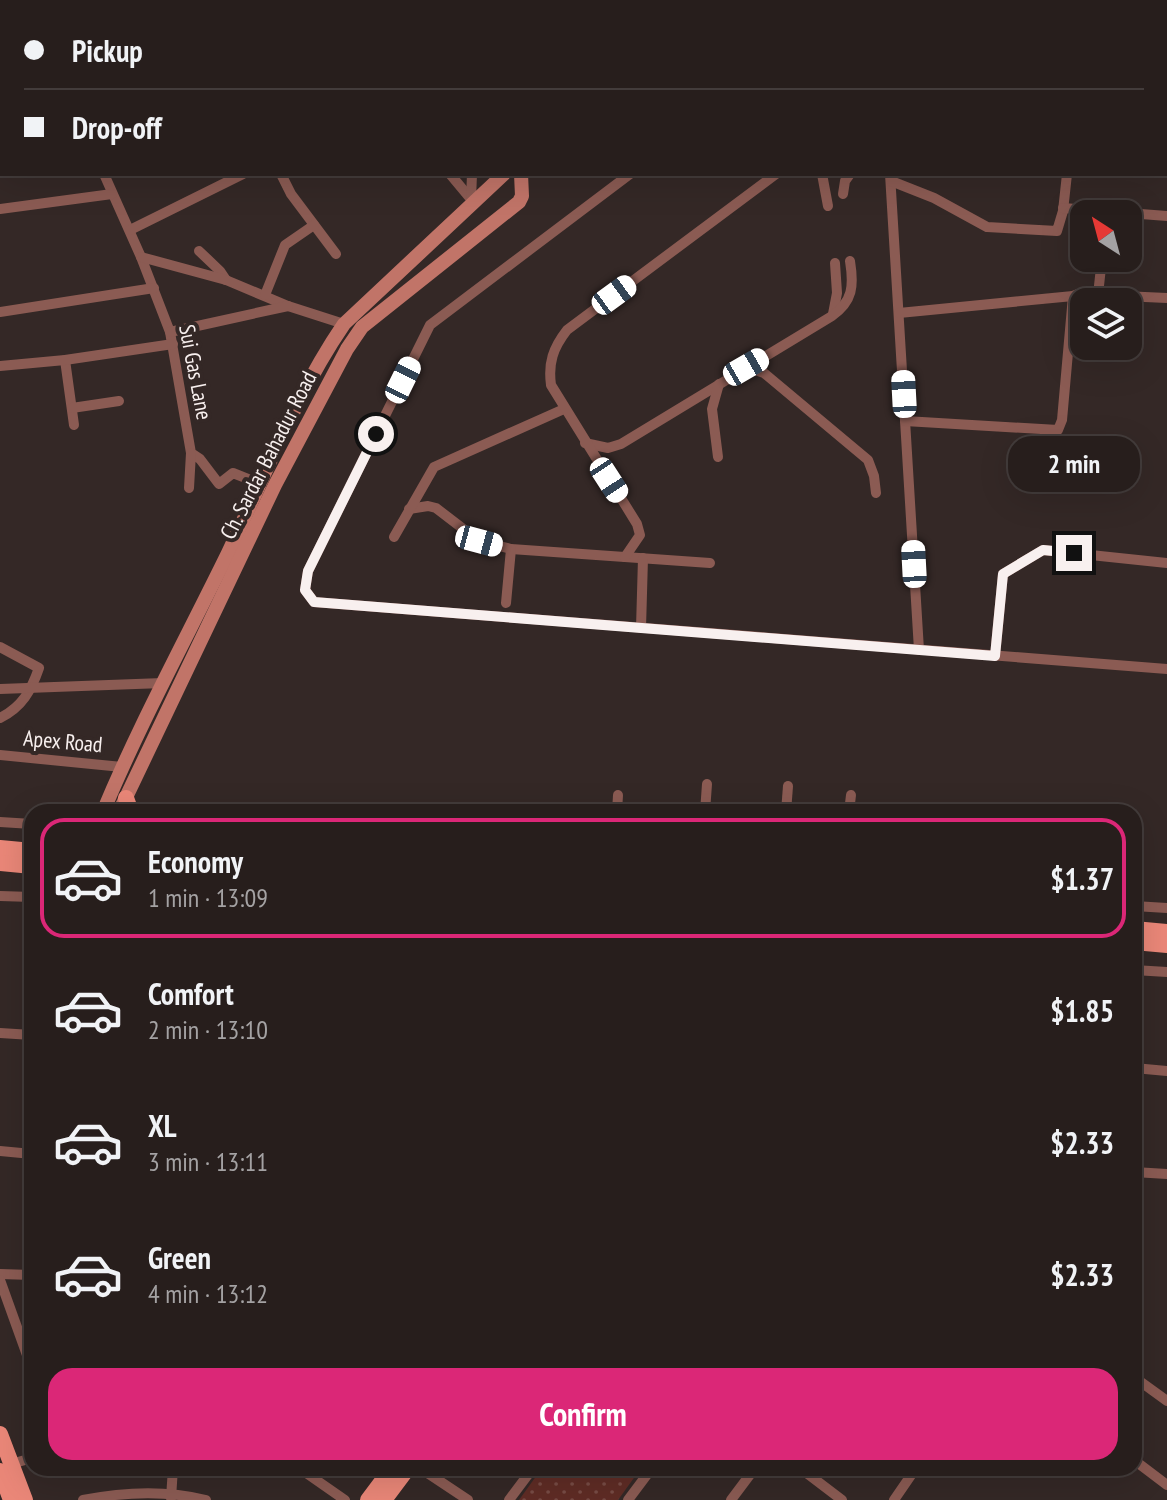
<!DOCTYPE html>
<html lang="en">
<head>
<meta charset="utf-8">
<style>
	body { margin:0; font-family:"PT Sans Narrow",sans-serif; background:#2f2725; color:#f1f3f6; height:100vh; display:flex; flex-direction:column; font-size:30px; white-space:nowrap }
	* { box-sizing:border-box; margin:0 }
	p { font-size:26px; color:#a4a2a3 }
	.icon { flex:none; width:44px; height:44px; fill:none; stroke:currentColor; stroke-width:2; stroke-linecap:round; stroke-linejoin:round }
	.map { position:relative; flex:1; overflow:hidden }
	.drawer { position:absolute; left:24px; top:804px; width:1118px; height:672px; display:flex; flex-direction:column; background:#271e1c; border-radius:24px; box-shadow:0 8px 32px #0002,0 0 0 2px #433c3b }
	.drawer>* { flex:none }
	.banner { position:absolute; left:0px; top:0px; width:1168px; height:176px; box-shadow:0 8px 32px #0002,0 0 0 2px #433c3b; display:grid; align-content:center; height:176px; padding:0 24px; background:#271e1c }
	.needle { width:52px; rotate:324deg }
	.fabs { position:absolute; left:1070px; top:200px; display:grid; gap:16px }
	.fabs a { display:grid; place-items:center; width:72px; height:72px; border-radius:16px; background:#271e1c; box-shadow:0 8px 32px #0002,0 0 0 2px #433c3b; font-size:40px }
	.end { position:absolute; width:36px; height:36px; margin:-18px; border:10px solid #f8f0ef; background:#111; box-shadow:0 0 0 4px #111 }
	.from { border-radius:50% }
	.bubble { position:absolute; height:56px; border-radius:24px; background:#271e1c; box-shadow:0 8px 32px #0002,0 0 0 2px #433c3b; font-size:26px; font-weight:800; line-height:56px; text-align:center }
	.car { position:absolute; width:24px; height:48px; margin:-24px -12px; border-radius:10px; box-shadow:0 0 6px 2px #0007; background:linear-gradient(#fff 24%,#345 0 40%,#fff 0 76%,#345 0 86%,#fff 0) }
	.banner b { display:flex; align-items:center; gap:28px; height:76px; font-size:30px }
	.banner b+b { border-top:2px solid #433c3b }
	.banner i { width:20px; height:20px; background:#f1f3f6 }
	ul { padding:14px 0 0; list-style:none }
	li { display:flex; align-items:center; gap:24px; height:120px; margin:0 16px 12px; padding:0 8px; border:4px solid transparent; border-radius:24px }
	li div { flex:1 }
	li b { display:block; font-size:30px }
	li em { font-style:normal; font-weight:800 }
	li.active { border-color:#db2777 }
	li>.icon { width:72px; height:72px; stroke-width:1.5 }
	.primary-button { display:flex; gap:16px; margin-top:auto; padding:16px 24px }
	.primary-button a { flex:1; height:92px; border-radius:24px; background:#db2777; color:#fff; font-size:32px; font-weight:800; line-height:92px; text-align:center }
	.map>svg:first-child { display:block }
	.park { fill:url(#park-dots) }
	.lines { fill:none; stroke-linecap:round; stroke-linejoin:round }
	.minor { stroke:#8b5b53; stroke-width:10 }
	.secondary { stroke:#c17468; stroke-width:14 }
	.primary { stroke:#ea8778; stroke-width:16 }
	.route { stroke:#f8f0ef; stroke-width:10 }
	.labels { text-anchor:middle; stroke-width:8; stroke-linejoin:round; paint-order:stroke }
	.street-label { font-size:22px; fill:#f8f0ef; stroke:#342826 }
</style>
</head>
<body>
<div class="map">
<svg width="1167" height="1500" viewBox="0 0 1167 1500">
	<defs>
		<pattern id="park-dots" width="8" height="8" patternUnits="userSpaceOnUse" patternTransform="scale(2)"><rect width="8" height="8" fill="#5f2c25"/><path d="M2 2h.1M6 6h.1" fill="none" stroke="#774b45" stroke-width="1.8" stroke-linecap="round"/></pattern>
	</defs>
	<rect width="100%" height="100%" fill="#342826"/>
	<polygon class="park" points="542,1468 641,1468 618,1500 519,1500"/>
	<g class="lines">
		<g class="minor">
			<polyline points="41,0 42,2"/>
			<polyline points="127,0 128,2"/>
			<polyline points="274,0 275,2"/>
			<polyline points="324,0 325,2"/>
			<polyline points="499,0 500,2"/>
			<polyline points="880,0 880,2"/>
			<polyline points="233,2 238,0"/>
			<polyline points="359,2 362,0"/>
			<polyline points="709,2 711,0"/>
			<polyline points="859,2 862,0"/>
			<polyline points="1166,8 1167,8"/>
			<polyline points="0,32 2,31"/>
			<polyline points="1166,121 1167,121"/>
			<polyline points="0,134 2,135"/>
			<polyline points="104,174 141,257 170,332 191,453 200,459 219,484 233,473 261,484"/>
			<polyline points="281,174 291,194 336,254"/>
			<polyline points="450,174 470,198"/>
			<polyline points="630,174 430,325 308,571 305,590 314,602 1167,669"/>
			<polyline points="822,174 828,206"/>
			<polyline points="890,174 919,650"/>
			<polyline points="891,181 934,198 987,227 1057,231 1063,211 1067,174"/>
			<polyline points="843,194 845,181 850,174"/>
			<polyline points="471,200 472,174"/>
			<polyline points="1063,208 1167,216"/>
			<polyline points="0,209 112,194"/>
			<polyline points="130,230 243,174"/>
			<polyline points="199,251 220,271 226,280"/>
			<polyline points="141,257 226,280 288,306 344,324"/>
			<polyline points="265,295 285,245 314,225"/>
			<polyline points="1098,295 1102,258"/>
			<polyline points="0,312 154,288"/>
			<polyline points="899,313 1073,296"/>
			<polyline points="833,314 837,293 835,263"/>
			<polyline points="170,332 288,306"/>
			<polyline points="65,360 74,425"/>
			<polyline points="0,366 65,360 173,344"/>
			<polyline points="746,367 764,373 868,460 874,476 876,493"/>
			<polyline points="72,408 119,401"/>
			<polyline points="905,421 1058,430 1062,420 1073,296 1078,294 1167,298"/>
			<path d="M585,443L608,448L621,444L832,316C853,301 854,286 850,261"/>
			<polyline points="718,457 712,409 719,384"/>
			<polyline points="189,488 191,453"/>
			<polyline points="409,509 428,506 436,508 479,541 511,549 710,563"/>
			<polyline points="394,537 434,467 564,409"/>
			<path d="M625,557L640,535L637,524L551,385C548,363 553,348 567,330L776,174"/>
			<polyline points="506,603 511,549"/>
			<polyline points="641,628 643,558"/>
			<path d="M0,647L39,668C31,691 22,707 0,718"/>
			<polyline points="995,656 1003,574 1043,550 1167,563"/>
			<polyline points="0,689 163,683"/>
			<polyline points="0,755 122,767"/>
			<polyline points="617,812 618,795"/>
			<polyline points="705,812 707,784"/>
			<polyline points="786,812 788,786"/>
			<polyline points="849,812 851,795"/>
			<polyline points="0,822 32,824"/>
			<polyline points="0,896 32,897"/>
			<polyline points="1134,906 1167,908"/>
			<polyline points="1134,970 1167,972"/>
			<polyline points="0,1033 32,1035"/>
			<polyline points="1134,1068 1167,1071"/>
			<polyline points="0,1151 32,1154"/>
			<polyline points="1134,1172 1167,1174"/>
			<polyline points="0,1274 32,1275"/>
			<polyline points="0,1280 32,1369"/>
			<polyline points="1134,1377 1167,1401"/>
			<polyline points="1134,1460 1167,1485"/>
			<polyline points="11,1464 32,1458"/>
			<polyline points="299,1468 345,1500"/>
			<polyline points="420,1468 468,1500"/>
			<polyline points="800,1468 842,1500"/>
			<polyline points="171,1498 173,1468"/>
			<path d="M83,1500C123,1492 166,1490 206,1500"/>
			<polyline points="509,1500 533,1468"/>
			<polyline points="628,1500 652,1468"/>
			<polyline points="731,1500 755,1468"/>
			<polyline points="894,1500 916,1468"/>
		</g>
		<g class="secondary">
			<polyline points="522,2 523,0"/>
			<polyline points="535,2 535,0"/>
			<path d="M103,812C140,723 186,639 228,553C265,476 296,394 344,324L504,174"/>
			<polyline points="119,812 275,485 347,349 362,327 519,202 522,196 521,174"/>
		</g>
		<g class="primary">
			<polyline points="126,798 131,812"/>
			<polyline points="0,848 32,851"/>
			<polyline points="0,863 32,866"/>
			<polyline points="1134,929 1167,932"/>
			<polyline points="1134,942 1167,945"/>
			<polyline points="0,1434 25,1500"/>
			<polyline points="0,1471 11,1500"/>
			<polyline points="368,1500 392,1468"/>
			<polyline points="384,1500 408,1468"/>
		</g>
	</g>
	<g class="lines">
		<polyline class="route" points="376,434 308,571 305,590 314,602 995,656 1003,574 1043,550 1074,553"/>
	</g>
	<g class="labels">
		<g class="street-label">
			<text transform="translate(196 372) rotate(79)" y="8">Sui Gas Lane</text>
			<text transform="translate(268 455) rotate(-63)" y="8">Ch. Sardar Bahadur Road</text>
			<text transform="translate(63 741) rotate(5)" y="8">Apex Road</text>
		</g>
	</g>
</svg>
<div class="fabs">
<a><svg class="needle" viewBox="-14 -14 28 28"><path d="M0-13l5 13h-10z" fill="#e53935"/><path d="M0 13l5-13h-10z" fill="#a4a2a3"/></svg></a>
<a><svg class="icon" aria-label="layers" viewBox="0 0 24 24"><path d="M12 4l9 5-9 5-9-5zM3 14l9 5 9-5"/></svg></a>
</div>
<i class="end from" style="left:376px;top:434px"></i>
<i class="end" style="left:1074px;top:553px"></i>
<div class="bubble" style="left:1008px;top:436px;width:132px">2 min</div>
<i class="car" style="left:614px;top:295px;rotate:54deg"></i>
<i class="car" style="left:746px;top:367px;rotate:60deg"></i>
<i class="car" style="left:403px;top:380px;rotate:26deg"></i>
<i class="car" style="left:904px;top:394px;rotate:357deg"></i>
<i class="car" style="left:609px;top:480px;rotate:147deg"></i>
<i class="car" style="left:479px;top:541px;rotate:105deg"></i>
<i class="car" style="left:914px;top:564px;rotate:357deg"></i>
<div class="banner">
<b><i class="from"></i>Pickup</b>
<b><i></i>Drop-off</b>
</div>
<section class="drawer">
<ul>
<li class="active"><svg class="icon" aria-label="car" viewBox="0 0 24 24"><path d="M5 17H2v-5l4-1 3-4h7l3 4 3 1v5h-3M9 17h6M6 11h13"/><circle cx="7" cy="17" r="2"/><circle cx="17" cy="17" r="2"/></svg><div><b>Economy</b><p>1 min · 13:09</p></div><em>$1.37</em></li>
<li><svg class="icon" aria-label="car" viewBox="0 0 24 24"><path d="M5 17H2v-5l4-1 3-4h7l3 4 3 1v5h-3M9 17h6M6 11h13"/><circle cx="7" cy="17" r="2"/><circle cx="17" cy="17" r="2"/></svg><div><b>Comfort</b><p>2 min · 13:10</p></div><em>$1.85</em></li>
<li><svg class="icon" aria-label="car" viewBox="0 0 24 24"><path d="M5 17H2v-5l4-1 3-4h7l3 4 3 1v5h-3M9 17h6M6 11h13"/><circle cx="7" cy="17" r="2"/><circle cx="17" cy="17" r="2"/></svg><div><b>XL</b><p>3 min · 13:11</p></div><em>$2.33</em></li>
<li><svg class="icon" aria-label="car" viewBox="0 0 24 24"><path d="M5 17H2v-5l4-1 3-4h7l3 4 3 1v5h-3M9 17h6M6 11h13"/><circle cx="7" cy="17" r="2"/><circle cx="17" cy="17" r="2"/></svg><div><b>Green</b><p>4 min · 13:12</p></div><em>$2.33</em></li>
</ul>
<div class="primary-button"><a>Confirm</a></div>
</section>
</div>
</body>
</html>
